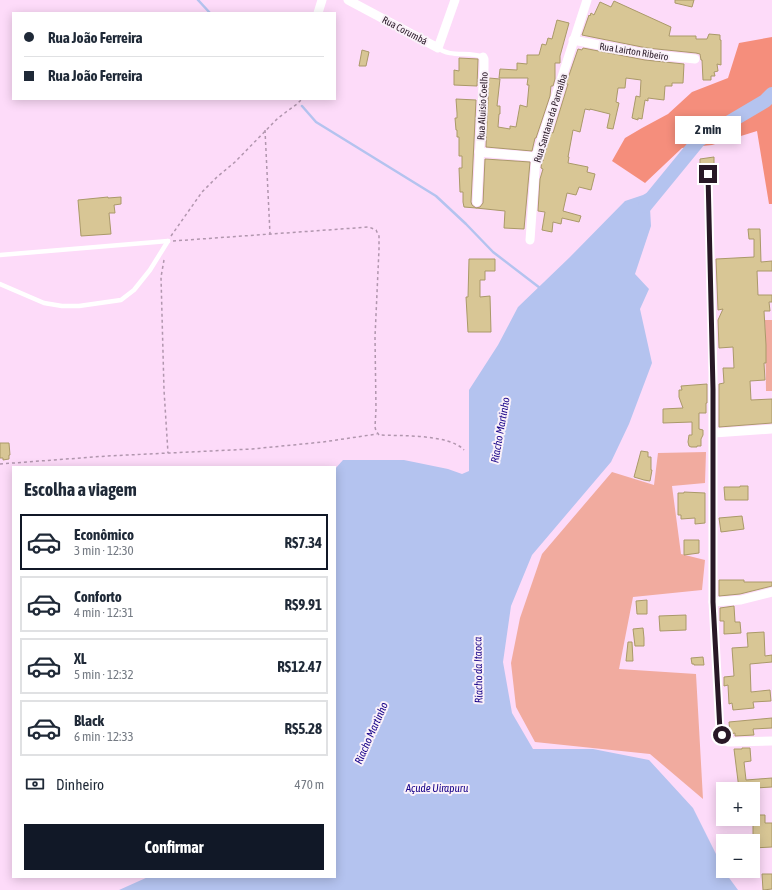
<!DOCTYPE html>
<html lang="pt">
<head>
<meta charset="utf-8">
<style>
	body { margin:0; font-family:"Asap Condensed",sans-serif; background:#f2f2f3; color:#1f2937; height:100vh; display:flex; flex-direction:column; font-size:15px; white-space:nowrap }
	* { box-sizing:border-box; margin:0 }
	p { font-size:13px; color:#747a83 }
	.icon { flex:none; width:22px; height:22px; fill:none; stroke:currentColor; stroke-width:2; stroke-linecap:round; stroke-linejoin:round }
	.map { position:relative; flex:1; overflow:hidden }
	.sheet { position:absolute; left:12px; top:466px; width:324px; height:412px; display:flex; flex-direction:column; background:#fff; border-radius:0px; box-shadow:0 2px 10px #0003 }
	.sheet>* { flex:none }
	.top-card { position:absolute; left:12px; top:12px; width:324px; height:88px; border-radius:0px; box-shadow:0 2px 10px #0003; display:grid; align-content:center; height:88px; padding:0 12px; background:#fff }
	.controls { position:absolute; left:716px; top:782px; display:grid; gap:8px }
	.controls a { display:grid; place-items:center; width:44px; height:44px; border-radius:0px; background:#fff; box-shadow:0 2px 10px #0003; font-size:20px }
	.end { position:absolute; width:18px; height:18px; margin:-9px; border:5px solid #281826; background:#fff; box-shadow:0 0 0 2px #fff }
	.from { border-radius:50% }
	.bubble { position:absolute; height:28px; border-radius:0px; background:#fff; box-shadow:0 2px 10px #0003; font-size:13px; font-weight:700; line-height:28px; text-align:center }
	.top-card b { display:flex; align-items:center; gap:14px; height:38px; font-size:15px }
	.top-card b+b { border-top:1px solid #e0e1e3 }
	.top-card i { width:10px; height:10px; background:#1f2937 }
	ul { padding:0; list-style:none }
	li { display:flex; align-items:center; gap:12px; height:56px; margin:0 8px 6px; padding:0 4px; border:2px solid #e0e1e3; border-radius:0px }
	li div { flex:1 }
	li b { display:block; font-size:15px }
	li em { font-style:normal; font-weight:700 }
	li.current { border-color:#111827 }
	li>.icon { width:36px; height:36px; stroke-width:1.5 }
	h2 { padding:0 12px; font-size:18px; line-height:48px }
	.pay { display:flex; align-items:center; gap:10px; height:44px; padding:0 12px; font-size:15px }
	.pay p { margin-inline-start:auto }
	.button { display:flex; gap:8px; margin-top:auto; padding:8px 12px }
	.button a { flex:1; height:46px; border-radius:0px; background:#111827; color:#fff; font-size:16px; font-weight:700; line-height:46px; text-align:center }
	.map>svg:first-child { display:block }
	.green { fill:#f1ab9f }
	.forest { fill:#f58e7c }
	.water { fill:#b4c3ef }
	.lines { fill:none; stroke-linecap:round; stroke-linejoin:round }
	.stream { stroke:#b4c3ef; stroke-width:2.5 }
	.river { stroke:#b4c3ef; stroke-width:14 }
	.building { fill:#d8c695; stroke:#aa9969 }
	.path { stroke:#b196ae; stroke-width:1.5; stroke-dasharray:3 3; stroke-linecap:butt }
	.service { stroke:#fff; stroke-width:4.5 }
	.minor { stroke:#fff; stroke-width:9 }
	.route { stroke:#281826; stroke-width:5 }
	.labels { text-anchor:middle; stroke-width:4; stroke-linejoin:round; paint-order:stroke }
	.street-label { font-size:10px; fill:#281826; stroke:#faf1f9 }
	.water-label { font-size:11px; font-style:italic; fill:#160088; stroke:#faf1f9 }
</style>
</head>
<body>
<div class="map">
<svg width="772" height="890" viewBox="0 0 772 890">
	<rect width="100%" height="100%" fill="#fddbf9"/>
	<g class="green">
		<polygon points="765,320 772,320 772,391 766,391"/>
		<polygon points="706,452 705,483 672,486 681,554 705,560 702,590 633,597 619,669 696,674 703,799 650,754 535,742 516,707 511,663 520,618 542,554 612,472 654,485 658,453"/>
	</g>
	<polygon class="forest" points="772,37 772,204 769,204 757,131 712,145 682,148 645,183 612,161 625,138 642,128 668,114 692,92 728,78 739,43"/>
	<polygon class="water" points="659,186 650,208 651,226 635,274 649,289 640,309 652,363 629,424 611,462 532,555 511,606 503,662 512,713 533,749 593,749 649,760 693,808 723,868 723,871 724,871 738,890 119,890 148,877 335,877 335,469 343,460 404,460 448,469 462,474 469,471 469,390 498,345 518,307 570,257 625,201 643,195"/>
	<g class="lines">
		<g class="stream">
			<polyline points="198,0 210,13"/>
			<polyline points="302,106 316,122 436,196 466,224 493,252 540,288"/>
		</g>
		<polyline class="river" points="645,206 699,140 765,101 772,94"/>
	</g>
	<g class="building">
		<polygon points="675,0 694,0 692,7 675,3"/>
		<polygon points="614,1 671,27 669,36 696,36 696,39 707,39 709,34 720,35 720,40 721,40 721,65 717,64 718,71 714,72 715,76 711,76 711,80 703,80 702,60 701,60 700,54 696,53 647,48 582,35 589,15 590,16 591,13 594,15 600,2 611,7"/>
		<polygon points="557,20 569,23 560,56 560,63 555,63 555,79 553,86 551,86 550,96 536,138 535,138 532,151 486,147 489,78 500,79 497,106 500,106 500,114 499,114 498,127 510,129 510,126 516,127 520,105 527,107 529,85 527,85 528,78 499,78 500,69 517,70 517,63 527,64 527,55 539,55 542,44 546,45 548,38 552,39"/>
		<polygon points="583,48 645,60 684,64 683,83 672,83 672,86 665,86 664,100 648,98 648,101 645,100 642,119 638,118 638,120 632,118 636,96 640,97 641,80 626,78 625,88 618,88 616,102 619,103 613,129 607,128 610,114 590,109 590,110 585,109 580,132 573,130 568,157 569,157 568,163 588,167 587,172 595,174 591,190 579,187 576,195 567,193 563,211 581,216 579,222 562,218 561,224 553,222 552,232 542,230 545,212 538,211 540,179 543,169 541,168 542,161 543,161 548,142 547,141 550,132 553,133 568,84 566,84 578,49 582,50"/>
		<polygon points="362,50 369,52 366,66 359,66"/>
		<polygon points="459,58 478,59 477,86 454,85 454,70 459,71"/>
		<polygon points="456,99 476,100 471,202 472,205 476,208 464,207 463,202 463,192 460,192 459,168 462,168 462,156 459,156 459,137 457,137 457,130 456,130 455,118 457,118 457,113"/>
		<polygon points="714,157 714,164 700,165 700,159"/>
		<polygon points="485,159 530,162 524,229 504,228 505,211 476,208 480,207 483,203"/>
		<polygon points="108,197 108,198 121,197 121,204 114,205 115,213 109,213 111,234 81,236 78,200"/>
		<polygon points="748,229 760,229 761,262 772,261 772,271 757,271 758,295 772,295 772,302 769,302 770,311 764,311 766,345 766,363 764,363 765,380 750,381 751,400 772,399 772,423 719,427 719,384 724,383 723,368 734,368 733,347 719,348 718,320 723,309 718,310 716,259 754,257 754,239 749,239"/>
		<polygon points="469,259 495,259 495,271 485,271 485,280 480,280 480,297 490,296 491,332 468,332 466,297 468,297"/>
		<polygon points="707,384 707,403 706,403 706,413 699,413 699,429 703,430 703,435 701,439 701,446 697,446 697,447 691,447 689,446 688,442 689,435 692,435 692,422 663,423 663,409 683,408 679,397 679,390 682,390 681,386"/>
		<polygon points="0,443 9,443 10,455 9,455 9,459 3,460 3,458 0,458"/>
		<polygon points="641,451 648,452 648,457 651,457 651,470 652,470 650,481 644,480 634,477"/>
		<polygon points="740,486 748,486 748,500 725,500 724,487 740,487"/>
		<polygon points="684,492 705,493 705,523 695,524 695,518 681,519 681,515 678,515 678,493 684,493"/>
		<polygon points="742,516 744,529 721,532 719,518"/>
		<polygon points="684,540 699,540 699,553 684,555"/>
		<polygon points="719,580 744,580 744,582 772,582 772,586 740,594 719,596"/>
		<polygon points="647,600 647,614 637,614 636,601"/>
		<polygon points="734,606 735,622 740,622 741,633 724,634 724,621 720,621 720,608"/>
		<polygon points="686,615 686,630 660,631 659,616"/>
		<polygon points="643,628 644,638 644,646 635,646 633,629"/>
		<polygon points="764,632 765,656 772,655 772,662 750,664 751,692 770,690 771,701 753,702 754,708 733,710 732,703 729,704 728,685 724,686 724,677 734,676 732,648 748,647 747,633"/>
		<polygon points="628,642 632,642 633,661 626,661"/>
		<polygon points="703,657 704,665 694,665 694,664 692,664 691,658"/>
		<polygon points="772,718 772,728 753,729 754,735 735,736 735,733 730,734 729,722"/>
		<polygon points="742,748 750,748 751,761 744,762 746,780 772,778 772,787 739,789 734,749 742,749"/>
		<polygon points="753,815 765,815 765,823 772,823 772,847 753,848"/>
		<polygon points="762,874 772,874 772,889 763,890"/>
	</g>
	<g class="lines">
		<g class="path">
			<polyline points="265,130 270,234"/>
			<polyline points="171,236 202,192 217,177 235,162 278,118 297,104 302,99"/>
			<path d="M173,241L369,227L376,230L379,236V249L375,337L376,409L375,427L376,431L379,435C401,436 449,434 464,450"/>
			<polyline points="164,260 161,277 164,390 168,453"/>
			<polyline points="0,464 107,456 252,449 323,442 377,434"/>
		</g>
		<g class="service">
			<path d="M438,48C451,58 468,51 483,57"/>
			<polyline points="0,255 168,241"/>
			<polyline points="0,284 44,303 62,306 79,306 121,300 134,290 150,270 168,241"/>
		</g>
		<g class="minor">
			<polyline points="348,0 438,48 455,0"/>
			<polyline points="318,13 322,0"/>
			<polyline points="573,40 646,54 695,59"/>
			<polyline points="479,152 536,157"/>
			<polyline points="708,174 713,374 713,602 720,731 723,738 728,742 772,741"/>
			<polyline points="477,202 484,68 484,59 483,57"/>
			<polyline points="530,240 536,157 587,0"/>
			<polyline points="714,433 772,429"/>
			<polyline points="713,602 741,600 772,592"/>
		</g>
	</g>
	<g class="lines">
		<polyline class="route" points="708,174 713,389 713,602 720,731 722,735"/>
	</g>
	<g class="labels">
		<g class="street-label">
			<text transform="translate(405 30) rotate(28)" y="4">Rua Corumbá</text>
			<text transform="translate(634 51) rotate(9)" y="4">Rua Lairton Ribeiro</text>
			<text transform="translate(482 106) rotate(-87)" y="4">Rua Aluisio Coelho</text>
			<text transform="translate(550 118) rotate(-73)" y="4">Rua Santana da Parnaíba</text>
		</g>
		<g class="water-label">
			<text transform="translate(500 430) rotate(-80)" y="4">Riacho Martinho</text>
			<text transform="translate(478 670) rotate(-91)" y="4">Riacho da Itaoca</text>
			<text transform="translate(371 733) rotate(-66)" y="4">Riacho Martinho</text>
			<text x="437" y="792">Açude Uirapuru</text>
		</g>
	</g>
</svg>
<div class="controls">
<a>+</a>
<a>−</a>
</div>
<i class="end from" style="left:722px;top:735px"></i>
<i class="end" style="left:708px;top:174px"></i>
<div class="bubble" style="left:675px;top:116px;width:66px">2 min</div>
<div class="top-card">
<b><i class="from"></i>Rua João Ferreira</b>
<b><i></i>Rua João Ferreira</b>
</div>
<section class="sheet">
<h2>Escolha a viagem</h2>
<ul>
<li class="current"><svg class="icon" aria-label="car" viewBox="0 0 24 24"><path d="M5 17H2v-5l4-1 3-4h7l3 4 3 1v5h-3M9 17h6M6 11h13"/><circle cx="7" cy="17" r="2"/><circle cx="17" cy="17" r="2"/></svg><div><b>Econômico</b><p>3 min · 12:30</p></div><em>R$7.34</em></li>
<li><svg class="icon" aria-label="car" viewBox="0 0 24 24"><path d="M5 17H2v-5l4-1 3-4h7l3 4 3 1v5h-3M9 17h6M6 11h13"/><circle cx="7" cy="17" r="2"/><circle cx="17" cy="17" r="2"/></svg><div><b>Conforto</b><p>4 min · 12:31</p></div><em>R$9.91</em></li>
<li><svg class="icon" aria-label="car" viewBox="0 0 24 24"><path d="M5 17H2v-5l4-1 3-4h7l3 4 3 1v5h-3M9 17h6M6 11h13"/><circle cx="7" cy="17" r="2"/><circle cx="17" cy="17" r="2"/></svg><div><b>XL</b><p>5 min · 12:32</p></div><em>R$12.47</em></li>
<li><svg class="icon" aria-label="car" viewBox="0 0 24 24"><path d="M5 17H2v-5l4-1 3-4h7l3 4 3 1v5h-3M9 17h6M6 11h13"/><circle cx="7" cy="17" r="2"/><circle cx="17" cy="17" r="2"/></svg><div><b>Black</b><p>6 min · 12:33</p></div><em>R$5.28</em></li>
</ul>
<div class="pay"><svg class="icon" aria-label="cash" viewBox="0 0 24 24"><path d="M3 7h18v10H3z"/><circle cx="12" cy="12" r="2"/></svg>Dinheiro<p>470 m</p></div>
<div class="button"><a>Confirmar</a></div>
</section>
</div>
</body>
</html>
